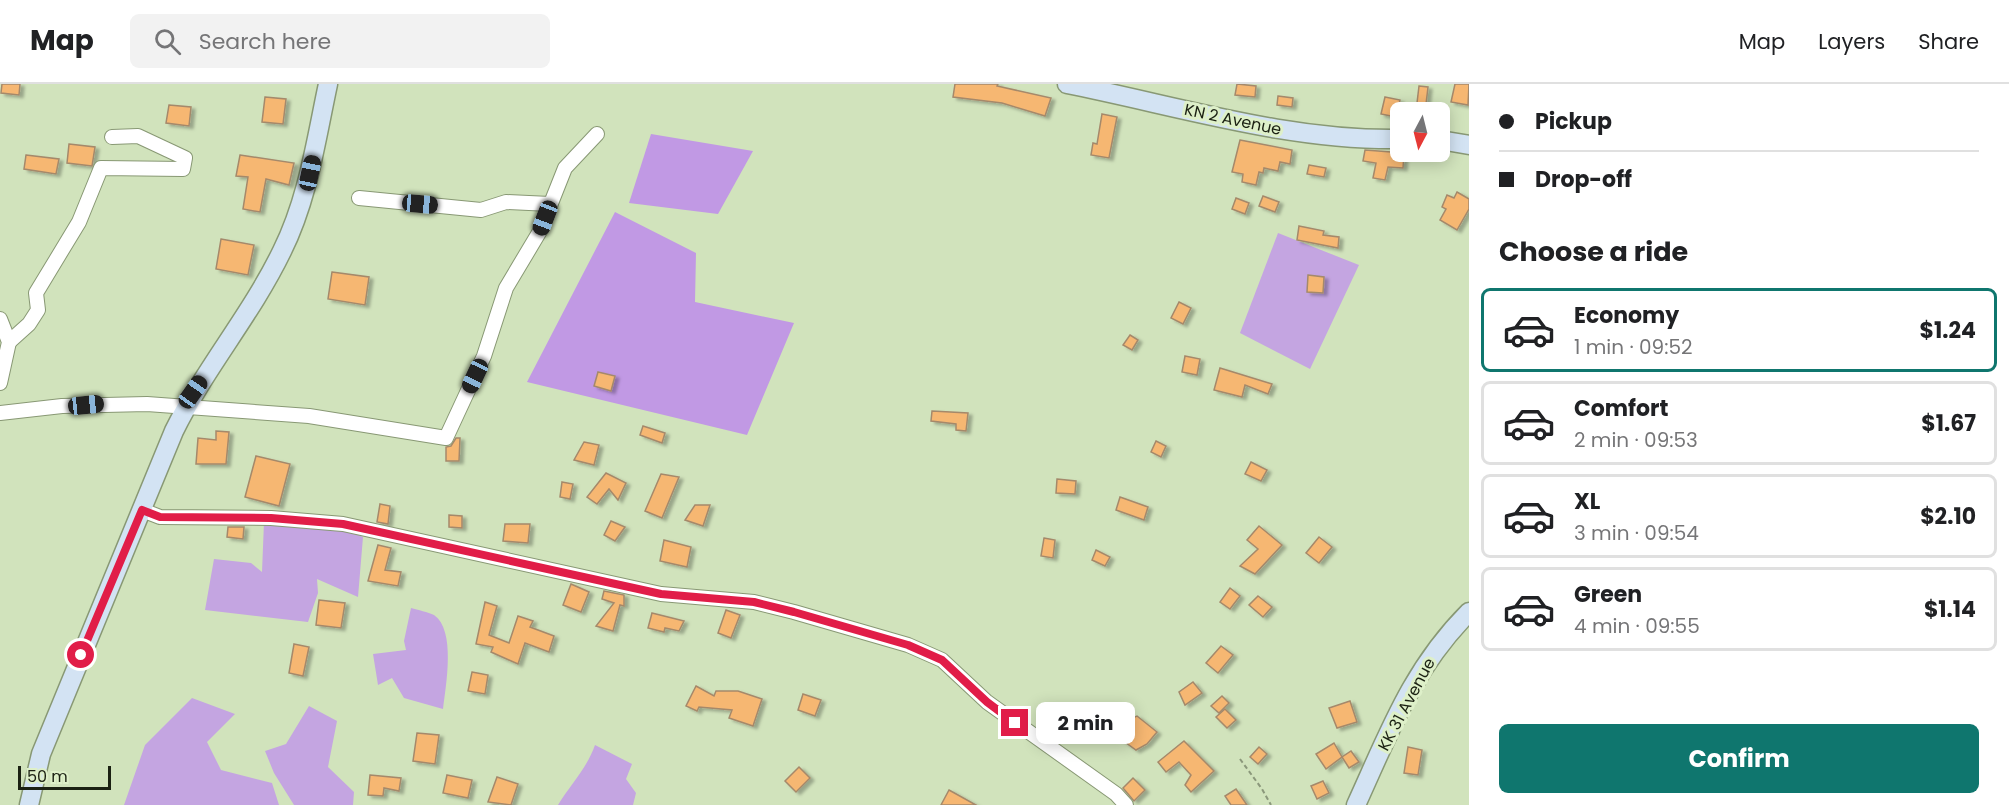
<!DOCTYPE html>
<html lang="en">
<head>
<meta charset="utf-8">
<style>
	body { margin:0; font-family:Poppins,sans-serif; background:#f2f2f2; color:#202124; height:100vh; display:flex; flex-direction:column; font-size:22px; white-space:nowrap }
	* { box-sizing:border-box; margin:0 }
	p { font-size:20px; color:#757577 }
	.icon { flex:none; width:33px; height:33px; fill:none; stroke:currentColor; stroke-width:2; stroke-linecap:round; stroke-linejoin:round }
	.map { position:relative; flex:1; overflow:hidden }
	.details { display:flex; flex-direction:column; background:#fff; width:540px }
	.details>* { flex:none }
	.guide { display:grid; align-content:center; height:132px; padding:0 30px; background:#fff }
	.needle { width:39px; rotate:187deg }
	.buttons { position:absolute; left:1390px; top:18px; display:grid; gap:12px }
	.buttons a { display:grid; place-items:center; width:60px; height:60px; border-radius:9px; background:#fff; box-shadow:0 3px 15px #0003; font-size:30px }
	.scale { position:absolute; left:18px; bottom:15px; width:93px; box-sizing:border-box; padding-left:6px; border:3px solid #1b2113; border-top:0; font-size:16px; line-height:21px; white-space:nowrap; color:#1b2113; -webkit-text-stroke:4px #def0c9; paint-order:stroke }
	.end { position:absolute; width:27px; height:27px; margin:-14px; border:8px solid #e11d48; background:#fff; box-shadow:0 0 0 3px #fff }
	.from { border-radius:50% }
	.bubble { position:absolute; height:42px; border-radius:9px; background:#fff; box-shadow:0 3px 15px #0003; font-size:20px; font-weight:700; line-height:42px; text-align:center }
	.car { position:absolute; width:18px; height:36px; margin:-18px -9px; border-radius:8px; box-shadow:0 0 4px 2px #0007; background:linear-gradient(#222 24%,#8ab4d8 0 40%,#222 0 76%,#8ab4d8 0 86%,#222 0) }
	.guide b { display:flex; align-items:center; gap:21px; height:57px; font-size:22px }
	.guide b+b { border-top:2px solid #e0e0e0 }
	.guide i { width:15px; height:15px; background:#202124 }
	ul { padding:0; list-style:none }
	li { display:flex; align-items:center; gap:18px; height:84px; margin:0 12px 9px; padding:0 18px; border:3px solid #e0e0e0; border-radius:9px }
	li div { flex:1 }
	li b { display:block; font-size:22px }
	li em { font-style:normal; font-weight:700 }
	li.selected { border-color:#0f766e }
	li>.icon { width:54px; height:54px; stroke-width:1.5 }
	h2 { padding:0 30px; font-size:27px; line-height:72px }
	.primary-button { display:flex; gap:12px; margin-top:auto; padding:12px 30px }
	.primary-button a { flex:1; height:69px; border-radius:9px; background:#0f766e; color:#fff; font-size:24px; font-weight:700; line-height:69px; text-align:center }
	header { display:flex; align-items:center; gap:36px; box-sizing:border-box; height:84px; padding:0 30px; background:#fff; border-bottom:2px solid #e0e0e0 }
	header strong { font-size:28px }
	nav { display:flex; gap:33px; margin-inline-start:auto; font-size:21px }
	.search { width:420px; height:54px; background:#f2f2f2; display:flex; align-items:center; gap:15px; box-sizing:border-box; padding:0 21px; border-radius:9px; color:#757577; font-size:22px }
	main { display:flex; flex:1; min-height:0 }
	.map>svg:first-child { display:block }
	.green { fill:#c4a5e1 }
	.forest { fill:#c199e4 }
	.building { fill:#f6b772; stroke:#a5896b; stroke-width:1.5; filter:url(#shadow) }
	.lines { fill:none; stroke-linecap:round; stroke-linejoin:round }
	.street-casing { stroke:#889874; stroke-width:16 }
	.secondary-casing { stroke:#889874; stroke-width:21 }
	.path { stroke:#8b987b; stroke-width:2; stroke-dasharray:4.5 3; stroke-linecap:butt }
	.street { stroke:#fff; stroke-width:14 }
	.secondary { stroke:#d3e3f3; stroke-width:18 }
	.route { stroke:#e11d48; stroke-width:8 }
	.labels { text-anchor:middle; stroke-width:6; stroke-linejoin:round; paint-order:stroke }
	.street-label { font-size:16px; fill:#1b2113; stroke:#def0c9 }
</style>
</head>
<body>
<header>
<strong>Map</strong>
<div class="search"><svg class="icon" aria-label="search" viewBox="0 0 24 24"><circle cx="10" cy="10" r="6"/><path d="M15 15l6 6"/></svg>Search here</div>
<nav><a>Map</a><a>Layers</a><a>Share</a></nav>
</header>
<main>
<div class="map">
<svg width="1469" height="721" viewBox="0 0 1469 721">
	<defs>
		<filter id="shadow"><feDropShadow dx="4" dy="2.5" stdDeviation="1.5" flood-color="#0004"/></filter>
	</defs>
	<rect width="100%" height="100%" fill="#d1e3bc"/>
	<g class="green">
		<polygon points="1278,149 1359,181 1310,285 1240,249"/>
		<polygon points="264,438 342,444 363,453 358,513 317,495 318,509 308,538 205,526 214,475 251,479 262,488"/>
		<path d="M411,524C418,526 428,528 434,531C456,546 446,601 443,625L404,614L392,594L378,601L373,570L406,566L404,557Z"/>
		<polygon points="192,614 235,630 207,658 221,686 272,699 279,721 124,721 145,661"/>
		<polygon points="309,622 337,637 328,683 354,708 353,721 294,721 274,689 265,667 286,660"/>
		<path d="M595,661L632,680L626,695L636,709L633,721H558C571,700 587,684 595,661Z"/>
	</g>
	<g class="forest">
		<polygon points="651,50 753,67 718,130 629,119"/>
		<polygon points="615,128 696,169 695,218 794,239 747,351 527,298"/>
	</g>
	<g class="building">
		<polygon points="2,0 20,0 19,11 1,9"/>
		<polygon points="955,0 998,0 997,2 1051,14 1045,32 1002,19 953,13"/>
		<polygon points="1237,0 1256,2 1255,13 1235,11"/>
		<polygon points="1455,0 1469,0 1468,21 1451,18"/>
		<polygon points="1419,2 1428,3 1426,20 1417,19"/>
		<polygon points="1278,12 1293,14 1292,23 1277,21"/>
		<polygon points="265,13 286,15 283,40 262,38"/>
		<polygon points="1385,13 1400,16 1396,33 1381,30"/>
		<polygon points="169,21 191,23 189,42 166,39"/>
		<polygon points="1102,30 1117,33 1109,74 1091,71 1093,59 1097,60"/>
		<polygon points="1240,56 1292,66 1290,80 1280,78 1278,87 1264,84 1263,89 1259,88 1256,101 1242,98 1243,90 1232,88"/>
		<polygon points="69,60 95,63 92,82 67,79"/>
		<polygon points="1365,66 1404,69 1403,84 1388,83 1385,96 1373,94 1376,79 1363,77"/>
		<polygon points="26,71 59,75 56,90 24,85"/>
		<polygon points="240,71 294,79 289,101 266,95 260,128 243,125 248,93 236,92"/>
		<polygon points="1309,81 1326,84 1324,93 1307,90"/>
		<polygon points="1457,108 1469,115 1469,125 1457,146 1440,136 1446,125 1442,123 1447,111 1454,114"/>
		<polygon points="1263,112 1279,118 1275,128 1259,122"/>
		<polygon points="1236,114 1249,119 1245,130 1232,125"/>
		<polygon points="1299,142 1324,147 1323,151 1339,153 1338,164 1297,156"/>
		<polygon points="221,155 254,161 248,191 216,185"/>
		<polygon points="332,188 369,193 365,221 328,215"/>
		<polygon points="1308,191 1324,193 1323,209 1307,208"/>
		<polygon points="1179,218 1191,224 1183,240 1171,234"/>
		<polygon points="1130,251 1138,256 1132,266 1123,261"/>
		<polygon points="1185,272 1200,275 1197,291 1182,288"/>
		<polygon points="1220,284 1272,300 1268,310 1245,301 1242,313 1214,306"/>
		<polygon points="598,288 615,292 611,307 594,302"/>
		<polygon points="932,327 968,329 966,347 956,346 956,340 931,337"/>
		<polygon points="643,342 665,349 662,359 640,351"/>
		<polygon points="216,347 229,348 226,380 196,380 198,354 216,356"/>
		<polygon points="456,354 460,354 459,377 446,377 446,363 451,362"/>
		<polygon points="1156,357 1166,362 1161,373 1151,368"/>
		<polygon points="584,358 599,361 594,381 574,376"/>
		<polygon points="256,372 290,380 279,422 245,413"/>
		<polygon points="1251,378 1267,386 1261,397 1245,390"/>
		<polygon points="606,389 626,399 618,416 609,405 597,420 587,413"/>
		<polygon points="661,390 679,393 662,434 645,427"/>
		<polygon points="1057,395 1076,397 1075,410 1056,409"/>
		<polygon points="562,398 573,400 570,415 560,413"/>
		<polygon points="1120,413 1148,423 1144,436 1116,426"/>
		<polygon points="380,420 390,422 388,440 377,438"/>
		<polygon points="695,421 710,421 703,442 685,436"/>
		<polygon points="449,431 462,432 462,444 449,443"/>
		<polygon points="611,437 625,443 615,457 604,451"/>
		<polygon points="505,440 530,440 528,459 503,457"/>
		<polygon points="1259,442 1282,461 1255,490 1240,482 1258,465 1247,456"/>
		<polygon points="228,443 244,443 243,455 227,453"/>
		<polygon points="1319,453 1332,463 1319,479 1306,469"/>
		<polygon points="1044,454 1055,456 1053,474 1041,472"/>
		<polygon points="664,456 691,463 687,483 660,477"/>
		<polygon points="378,461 391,464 385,486 401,488 398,502 368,497"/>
		<polygon points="1096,466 1110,473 1105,482 1092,476"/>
		<polygon points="571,500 589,508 581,528 563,521"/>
		<polygon points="1230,504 1240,512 1230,525 1220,518"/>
		<polygon points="604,507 624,511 624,522 620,521 613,547 596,542 614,519 602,515"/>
		<polygon points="1258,512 1272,523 1263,533 1249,521"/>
		<polygon points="319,516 345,519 341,544 316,541"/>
		<polygon points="485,518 497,522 489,551 509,559 518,532 533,537 530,543 554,552 549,568 525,559 518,580 491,568 493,563 476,560"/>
		<polygon points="726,526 740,531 731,554 718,549"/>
		<polygon points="652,529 684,537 679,547 665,544 664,548 648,544"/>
		<polygon points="294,560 309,563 303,592 289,589"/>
		<polygon points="1221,562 1233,571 1218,589 1206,579"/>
		<polygon points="472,588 488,591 485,610 468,607"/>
		<polygon points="1193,598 1202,609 1185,621 1179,608"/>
		<polygon points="696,602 714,612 716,607 738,607 762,615 753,642 729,634 732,626 699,623 697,627 686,622"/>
		<polygon points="803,610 821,616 815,632 798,626"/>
		<polygon points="1222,612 1229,619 1219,629 1211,622"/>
		<polygon points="1350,617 1357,638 1337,644 1329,624"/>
		<polygon points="1225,625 1236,636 1227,644 1216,633"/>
		<polygon points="1137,632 1157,648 1147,660 1136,666 1107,645"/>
		<polygon points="417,649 439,651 435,680 413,677"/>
		<polygon points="1184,657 1214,687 1191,708 1185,701 1191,691 1179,678 1166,688 1158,678"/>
		<polygon points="1334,659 1342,673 1326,685 1316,670"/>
		<polygon points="1259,663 1267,670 1258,680 1250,673"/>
		<polygon points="1408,663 1422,666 1418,691 1404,689"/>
		<polygon points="1351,667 1359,678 1349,684 1342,673"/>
		<polygon points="799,683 810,694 796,708 785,697"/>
		<polygon points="370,691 401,694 399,707 384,704 383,712 368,711"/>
		<polygon points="447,691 472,696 468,714 443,709"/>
		<polygon points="497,693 518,700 511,721 488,718"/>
		<polygon points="1133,694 1145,706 1134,717 1123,704"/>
		<polygon points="1323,697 1329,709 1317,715 1311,702"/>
		<polygon points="1236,705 1247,721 1231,721 1225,712"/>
		<polygon points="949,706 976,721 941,721"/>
	</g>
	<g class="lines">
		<g class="street-casing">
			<g id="street">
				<polyline points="359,114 481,126 506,118 550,120"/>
				<polyline points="0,235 9,258 0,299"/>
				<polyline points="9,258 29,240 38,226 36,209 79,138 101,84 183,85 185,74 138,52 112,53"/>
				<polyline points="0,329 62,322 147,320 309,332 446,354 484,272 506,204 540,147 565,84 597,50"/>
				<polyline points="142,426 160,433 271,434 343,440 661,510 754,518 794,528 908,561 942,576 987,618 1116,710 1126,721"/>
			</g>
		</g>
		<g class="secondary-casing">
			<g id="secondary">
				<path d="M1067,0C1178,22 1287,57 1401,55"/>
				<polyline points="1440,56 1469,61"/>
				<path d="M29,721L41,670L174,347C205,284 251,231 282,167C308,115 316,56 328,0"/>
				<path d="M1356,721C1389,649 1412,585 1469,528"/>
			</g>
		</g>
		<polyline class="path" points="1240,675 1262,705 1271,721"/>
		<use href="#street" class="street"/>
		<use href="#secondary" class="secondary"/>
	</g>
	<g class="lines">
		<polyline class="route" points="81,571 142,426 160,433 271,434 343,440 661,510 754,518 794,528 908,561 942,576 987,618 1015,639"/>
	</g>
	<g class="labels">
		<g class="street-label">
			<text transform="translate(1233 35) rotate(12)" y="6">KN 2 Avenue</text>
			<text transform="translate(1406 620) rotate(-62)" y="6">KK 31 Avenue</text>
		</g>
	</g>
</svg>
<div class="buttons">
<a><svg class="needle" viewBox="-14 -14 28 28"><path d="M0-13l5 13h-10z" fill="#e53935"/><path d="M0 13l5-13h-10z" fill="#757577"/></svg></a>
</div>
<div class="scale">50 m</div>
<i class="end from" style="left:81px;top:571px"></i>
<i class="end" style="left:1015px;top:639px"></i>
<div class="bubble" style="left:1036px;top:618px;width:99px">2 min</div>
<i class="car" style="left:310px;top:89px;rotate:12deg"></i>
<i class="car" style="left:420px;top:120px;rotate:95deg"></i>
<i class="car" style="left:545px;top:134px;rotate:201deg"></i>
<i class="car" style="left:475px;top:292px;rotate:205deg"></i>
<i class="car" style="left:193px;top:308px;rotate:35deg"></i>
<i class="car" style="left:86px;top:321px;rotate:84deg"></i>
</div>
<section class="details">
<div class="guide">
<b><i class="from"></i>Pickup</b>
<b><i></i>Drop-off</b>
</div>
<h2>Choose a ride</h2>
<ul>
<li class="selected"><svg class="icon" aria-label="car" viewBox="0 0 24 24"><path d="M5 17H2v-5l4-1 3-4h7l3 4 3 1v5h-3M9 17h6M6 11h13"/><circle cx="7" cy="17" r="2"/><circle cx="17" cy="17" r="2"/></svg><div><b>Economy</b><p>1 min · 09:52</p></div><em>$1.24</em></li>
<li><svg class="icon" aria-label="car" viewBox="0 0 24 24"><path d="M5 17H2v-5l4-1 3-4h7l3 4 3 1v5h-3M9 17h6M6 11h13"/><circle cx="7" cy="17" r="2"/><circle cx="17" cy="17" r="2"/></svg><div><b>Comfort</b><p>2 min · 09:53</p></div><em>$1.67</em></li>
<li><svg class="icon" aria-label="car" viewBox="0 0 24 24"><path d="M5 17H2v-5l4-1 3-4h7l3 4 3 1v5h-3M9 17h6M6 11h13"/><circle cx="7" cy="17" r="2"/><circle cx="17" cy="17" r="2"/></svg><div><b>XL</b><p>3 min · 09:54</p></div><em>$2.10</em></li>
<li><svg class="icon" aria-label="car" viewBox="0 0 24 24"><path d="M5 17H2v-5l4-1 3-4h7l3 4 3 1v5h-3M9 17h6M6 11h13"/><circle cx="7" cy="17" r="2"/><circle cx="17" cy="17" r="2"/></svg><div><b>Green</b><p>4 min · 09:55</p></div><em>$1.14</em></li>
</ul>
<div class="primary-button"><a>Confirm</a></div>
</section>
</main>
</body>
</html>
